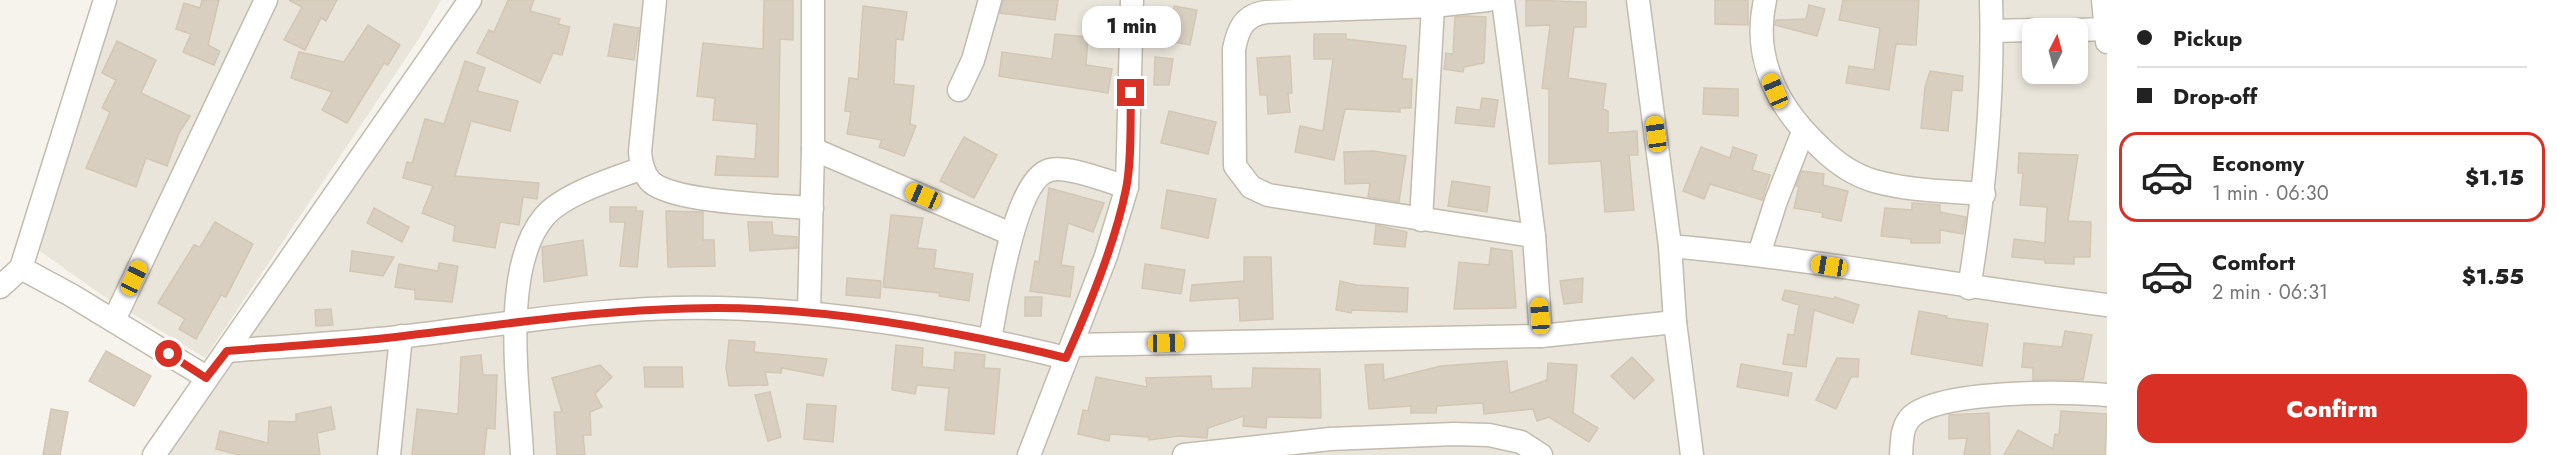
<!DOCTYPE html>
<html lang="en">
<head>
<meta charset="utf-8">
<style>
	body { margin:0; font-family:Jost,sans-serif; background:#f6f6f6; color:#222; height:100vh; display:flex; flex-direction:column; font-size:22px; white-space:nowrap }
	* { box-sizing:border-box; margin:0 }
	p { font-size:20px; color:#767676 }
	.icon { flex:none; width:33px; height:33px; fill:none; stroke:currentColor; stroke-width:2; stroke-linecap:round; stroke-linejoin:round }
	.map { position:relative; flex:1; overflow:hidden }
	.sheet { display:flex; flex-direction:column; background:#fff; width:450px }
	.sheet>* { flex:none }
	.hud { display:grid; align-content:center; height:132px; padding:0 30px; background:#fff }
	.needle { width:39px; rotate:6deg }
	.tools { position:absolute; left:2022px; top:18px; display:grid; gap:12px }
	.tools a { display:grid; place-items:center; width:66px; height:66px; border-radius:12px; background:#fff; box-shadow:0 3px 9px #0003; font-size:30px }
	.end { position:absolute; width:27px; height:27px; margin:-14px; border:8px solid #d93025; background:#fff; box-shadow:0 0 0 3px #fff }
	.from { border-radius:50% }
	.bubble { position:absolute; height:42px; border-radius:18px; background:#fff; box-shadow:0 3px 9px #0003; font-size:20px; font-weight:800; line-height:42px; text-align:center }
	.car { position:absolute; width:18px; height:36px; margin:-18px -9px; border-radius:8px; box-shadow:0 0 4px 2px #0007; background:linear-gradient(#f5c518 24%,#345 0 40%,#f5c518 0 76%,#345 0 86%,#f5c518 0) }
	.hud b { display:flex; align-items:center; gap:21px; height:57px; font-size:22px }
	.hud b+b { border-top:2px solid #e0e0e0 }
	.hud i { width:15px; height:15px; background:#222 }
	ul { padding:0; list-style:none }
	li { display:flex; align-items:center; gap:18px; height:90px; margin:0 12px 9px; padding:0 18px; border:3px solid transparent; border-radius:18px }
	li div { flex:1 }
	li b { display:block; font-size:22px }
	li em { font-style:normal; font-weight:800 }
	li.on { border-color:#d93025 }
	li>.icon { width:54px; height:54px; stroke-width:1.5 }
	.primary-button { display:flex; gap:12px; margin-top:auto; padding:12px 30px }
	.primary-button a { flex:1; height:69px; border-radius:18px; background:#d93025; color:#fff; font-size:24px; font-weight:800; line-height:69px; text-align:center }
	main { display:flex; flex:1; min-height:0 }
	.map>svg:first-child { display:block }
	.residential { fill:#eae5da; fill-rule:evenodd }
	.building { fill:#d8cfc1; stroke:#d3c7b4; stroke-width:1.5 }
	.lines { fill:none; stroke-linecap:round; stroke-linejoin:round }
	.street-casing { stroke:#c2bbae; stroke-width:25 }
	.street { stroke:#fff; stroke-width:22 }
	.route { stroke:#d93025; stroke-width:8 }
</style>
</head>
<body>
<main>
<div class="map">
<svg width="2107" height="455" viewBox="0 0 2107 455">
	<rect width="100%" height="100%" fill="#f6f3ec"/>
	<g class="residential">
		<polygon points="109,0 441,0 420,37 205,358 102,295 34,247"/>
		<path d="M470,0H2107V455H163ZM2032,28H2078V74H2032Z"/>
	</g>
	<g class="building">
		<polygon points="202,0 219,0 208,45 220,51 214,65 183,52 191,34 176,29 184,3 200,8"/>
		<polygon points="289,0 337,0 326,21 321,18 305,50 284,40 302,7"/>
		<polygon points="508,0 534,0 530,11 560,19 558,24 570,27 562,55 553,53 540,83 477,53 489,30 494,32"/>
		<polygon points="764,0 793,0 793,40 780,39 778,177 715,175 717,156 755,159 757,124 713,120 715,98 697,96 703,43 763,49"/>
		<polygon points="1003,0 1058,0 1055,20 1000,13"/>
		<polygon points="1526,0 1586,2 1586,27 1574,27 1568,78 1606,84 1603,109 1608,111 1608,133 1637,131 1638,155 1629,155 1634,210 1605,212 1601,161 1549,164 1549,89 1542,88 1550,25 1526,26"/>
		<polygon points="1715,0 1748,0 1748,25 1715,24"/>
		<polygon points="1843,0 1919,0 1916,45 1896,44 1889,90 1846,83 1849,66 1874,70 1880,28 1839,20"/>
		<polygon points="1809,5 1825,9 1817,36 1775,25 1776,20 1806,19"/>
		<polygon points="863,6 907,12 903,40 896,39 894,84 914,86 910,124 916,126 904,156 879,147 882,140 847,134 851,112 845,111 849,78 858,79"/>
		<polygon points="1174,6 1197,10 1190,45 1167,41"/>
		<polygon points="1466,16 1486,17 1484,63 1464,67 1463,72 1444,69 1446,53 1453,54 1455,17"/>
		<polygon points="614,24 639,28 634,60 608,56"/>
		<polygon points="368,25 400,45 388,65 384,63 347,123 322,110 332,92 291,78 299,52 344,62"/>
		<polygon points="1055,34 1088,37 1086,65 1112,69 1108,93 999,76 1002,52 1052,59"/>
		<polygon points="1314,34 1346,34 1346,39 1406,46 1402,79 1412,79 1411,108 1400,108 1400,112 1345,109 1334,160 1295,152 1300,126 1323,131 1333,59 1314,59"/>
		<polygon points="117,41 156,60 141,93 190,116 179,133 167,166 146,158 136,187 86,168 110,112 102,108 116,80 102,73"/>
		<polygon points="1290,56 1292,93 1288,93 1290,112 1268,114 1267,95 1260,95 1257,58"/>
		<polygon points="1155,57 1173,59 1169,85 1154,85"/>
		<polygon points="465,61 485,68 477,91 518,101 510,131 471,121 455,176 539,183 537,199 523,197 519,225 500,222 495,248 453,241 455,226 422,213 433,186 403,178 407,162 412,163 425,119 444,124"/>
		<polygon points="1930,71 1963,76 1962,91 1952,90 1948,131 1921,128 1925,87"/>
		<polygon points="1704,88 1738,89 1738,116 1703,114"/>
		<polygon points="1482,98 1498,100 1494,127 1455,123 1457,107 1480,110"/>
		<polygon points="1169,111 1216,122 1208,154 1161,143"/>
		<polygon points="964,137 997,155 974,198 940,181"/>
		<polygon points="1701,147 1730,158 1733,147 1757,155 1752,170 1770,175 1762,200 1710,184 1704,199 1683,191"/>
		<polygon points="1373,151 1406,156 1399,202 1368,197 1370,183 1345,184 1344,152"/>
		<polygon points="2019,153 2078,155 2068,221 2091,222 2090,257 2074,257 2074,264 2045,263 2045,260 2012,257 2014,239 2045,243 2047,207 2020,205 2023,173 2018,173"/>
		<polygon points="1802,171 1824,174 1823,185 1848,191 1841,221 1822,217 1823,213 1794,208 1799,186 1796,186"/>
		<polygon points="1452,181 1490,187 1487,212 1448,206"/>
		<polygon points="1049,188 1104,203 1093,232 1068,223 1061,265 1074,267 1070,297 1030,291 1035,261 1039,262"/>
		<polygon points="1167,190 1216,199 1208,238 1161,228"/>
		<polygon points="1912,203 1940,205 1940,212 1966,217 1963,234 1940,230 1940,243 1911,243 1911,239 1881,236 1885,208 1912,210"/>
		<polygon points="610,207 636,207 636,211 643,211 637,267 620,266 625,222 610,222"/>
		<polygon points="374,208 409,227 402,242 367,223"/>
		<polygon points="666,211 703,212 703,240 714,240 715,266 668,267"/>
		<polygon points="891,215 923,218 917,248 936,250 934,268 973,274 969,301 939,296 940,293 883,287"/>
		<polygon points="215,222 253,244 226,297 221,295 196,339 179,329 185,319 158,303 194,245 200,247"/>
		<polygon points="748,222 772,222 773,235 797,237 797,248 750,251"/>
		<polygon points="1376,225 1407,232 1405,247 1374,244"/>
		<polygon points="583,240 587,275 544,282 542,247"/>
		<polygon points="1491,248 1512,251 1516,308 1454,309 1459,262 1489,265"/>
		<polygon points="352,251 394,257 383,276 350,271"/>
		<polygon points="1244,257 1271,257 1273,319 1240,321 1239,298 1190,301 1192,285 1244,281"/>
		<polygon points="439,263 458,266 452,302 415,299 415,290 395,287 399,264 438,271"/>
		<polygon points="1145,264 1185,270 1181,294 1142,288"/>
		<polygon points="847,278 881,281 880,298 846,295"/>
		<polygon points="1583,278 1582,302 1564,304 1560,281"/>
		<polygon points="1340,281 1356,285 1408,288 1407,312 1352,310 1351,313 1336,310"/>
		<polygon points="1785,290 1834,299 1835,297 1859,305 1853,323 1814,310 1806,367 1783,364 1788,334 1794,335 1799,305 1782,300"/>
		<polygon points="1025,297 1042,297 1041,316 1025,316"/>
		<polygon points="331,309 333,325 316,326 315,310"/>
		<polygon points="1919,311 1947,316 1946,318 1988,324 1982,366 1911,354"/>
		<polygon points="2065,331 2092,335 2083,380 2033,380 2033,368 2022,367 2024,343 2062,347"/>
		<polygon points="729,340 755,342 754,352 827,359 823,376 782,368 781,373 765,372 768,385 729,386 726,368"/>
		<polygon points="896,345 923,348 922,367 954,370 955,352 985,355 984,368 1000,369 994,434 945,430 949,388 917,385 915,394 892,390"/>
		<polygon points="106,351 151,376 134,406 89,381"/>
		<polygon points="481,355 483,375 497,375 495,429 487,428 484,455 412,455 417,409 458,414 461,357"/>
		<polygon points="1632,357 1654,380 1634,399 1611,376"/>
		<polygon points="1837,358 1859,359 1858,377 1851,377 1836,409 1816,400"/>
		<polygon points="1507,361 1510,393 1547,380 1548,363 1577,365 1573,413 1598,428 1589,442 1549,417 1537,421 1533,409 1484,414 1483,403 1437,406 1436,413 1411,413 1411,406 1369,409 1365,365 1383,364 1384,380 1441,366"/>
		<polygon points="1741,364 1792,373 1788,396 1737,387"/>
		<polygon points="600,365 612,377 595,394 602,407 590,412 591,435 583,435 585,455 557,455 554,412 562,412 552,378"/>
		<polygon points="644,367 682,367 683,387 645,387"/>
		<polygon points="1253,368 1320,369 1321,418 1267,417 1266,428 1243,426 1244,416 1208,428 1207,438 1180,436 1149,440 1149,437 1110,434 1109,441 1078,434 1083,410 1088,411 1096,377 1147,387 1146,378 1211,376 1212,389 1252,388"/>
		<polygon points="770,392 781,437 768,441 755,395"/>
		<polygon points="807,404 836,406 833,442 804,439"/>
		<polygon points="331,407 335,429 317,433 320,455 239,455 216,449 220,431 268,443 269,421 296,422 296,414"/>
		<polygon points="51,409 68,412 60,455 43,455"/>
		<polygon points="2061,411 2107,414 2105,455 2004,455 2018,430 2053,449 2055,434 2059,435"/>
		<polygon points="1989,413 1990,455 1964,455 1967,438 1949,439 1949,415"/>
	</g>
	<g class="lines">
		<g class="street-casing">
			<g id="street">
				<path d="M655,0L640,152C641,163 643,174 651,182C675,203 777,205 812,208"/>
				<path d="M1488,0L1433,6L1266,12C1244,15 1238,29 1234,49L1235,166L1251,187L1268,195L1534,236"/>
				<polyline points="1503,0 1534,236 1541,336"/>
				<polyline points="1638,0 1670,246 1675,322 1692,455"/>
				<path d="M1765,0C1752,59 1778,108 1820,147C1835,162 1854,175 1874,181C1910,191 1948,191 1984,194"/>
				<polyline points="2103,0 2107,42"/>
				<polyline points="2078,30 2106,29"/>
				<polyline points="1992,31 2032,30"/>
				<polyline points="959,90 973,60 990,0"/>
				<polyline points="813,149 1011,234"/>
				<polyline points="1421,220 1433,6"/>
				<path d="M1670,246C1817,259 1961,287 2107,305"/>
				<polyline points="1759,254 1776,201 1803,132"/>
				<polyline points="21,268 71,295 206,377"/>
				<polyline points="0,287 21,268 105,0"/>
				<path d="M1969,288C1985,191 1994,98 1991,0"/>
				<polyline points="809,312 813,149 813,0"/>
				<polyline points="114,320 266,0"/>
				<path d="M990,339C997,305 1014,179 1050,170C1067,165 1109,182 1127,187"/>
				<polyline points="1072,345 1541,336 1675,322"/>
				<path d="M227,351C287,346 348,343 408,336C511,323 617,305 720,308C837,311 953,330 1066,358"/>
				<polyline points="154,455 470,0"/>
				<polyline points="389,455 401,336"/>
				<path d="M522,455C519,390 500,269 544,217C563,194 615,178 643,168"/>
				<polyline points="1029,455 1106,256 1127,187 1132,0"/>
				<polyline points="1184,455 1330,439 1454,434 1489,435 1521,442 1541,455"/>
				<path d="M1901,455C1902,442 1901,426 1912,416C1941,390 2068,391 2107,395"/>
			</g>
		</g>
		<use href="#street" class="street"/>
	</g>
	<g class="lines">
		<path class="route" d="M169,354L206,378L227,351C286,346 345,343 404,336C507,324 612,308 716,308C833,308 953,330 1066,358C1089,307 1115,244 1126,189C1132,159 1130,124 1131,93"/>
	</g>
</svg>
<div class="tools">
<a><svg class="needle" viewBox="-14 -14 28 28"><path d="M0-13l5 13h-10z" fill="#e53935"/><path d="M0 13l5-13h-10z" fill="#767676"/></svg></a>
</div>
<i class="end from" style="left:169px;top:354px"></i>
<i class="end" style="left:1131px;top:93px"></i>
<div class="bubble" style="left:1082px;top:6px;width:99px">1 min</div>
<i class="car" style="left:1775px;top:91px;rotate:337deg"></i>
<i class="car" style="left:1656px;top:134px;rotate:352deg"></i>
<i class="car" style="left:923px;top:196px;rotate:293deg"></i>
<i class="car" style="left:1829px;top:266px;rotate:279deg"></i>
<i class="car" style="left:134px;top:278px;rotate:25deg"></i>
<i class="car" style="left:1540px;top:316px;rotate:356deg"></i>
<i class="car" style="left:1166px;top:343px;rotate:89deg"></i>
</div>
<section class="sheet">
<div class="hud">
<b><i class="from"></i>Pickup</b>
<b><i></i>Drop-off</b>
</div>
<ul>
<li class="on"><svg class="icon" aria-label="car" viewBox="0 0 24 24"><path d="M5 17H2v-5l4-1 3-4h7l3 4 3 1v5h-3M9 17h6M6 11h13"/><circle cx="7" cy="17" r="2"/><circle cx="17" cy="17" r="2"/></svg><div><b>Economy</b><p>1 min · 06:30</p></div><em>$1.15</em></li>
<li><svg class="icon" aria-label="car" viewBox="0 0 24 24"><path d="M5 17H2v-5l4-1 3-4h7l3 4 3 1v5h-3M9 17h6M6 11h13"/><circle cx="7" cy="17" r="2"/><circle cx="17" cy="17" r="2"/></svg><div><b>Comfort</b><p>2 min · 06:31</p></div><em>$1.55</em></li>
</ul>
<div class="primary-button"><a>Confirm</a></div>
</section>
</main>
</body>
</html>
